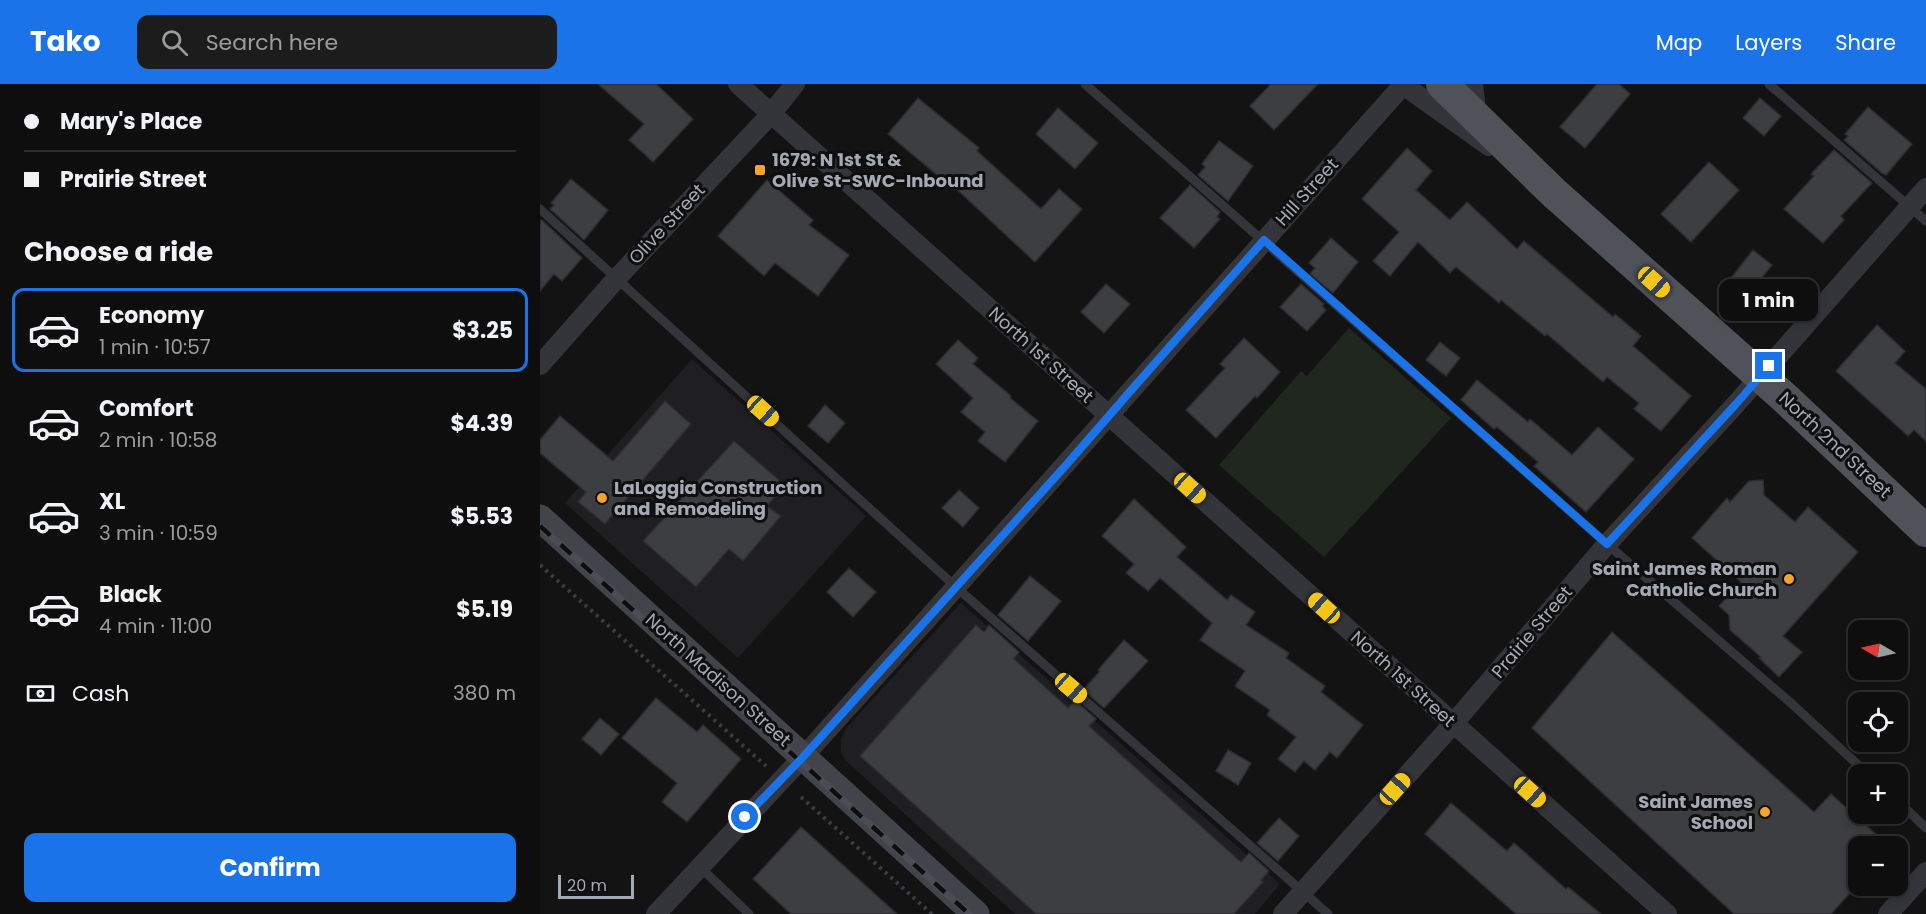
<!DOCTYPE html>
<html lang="en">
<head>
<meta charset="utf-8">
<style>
	body { margin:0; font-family:Poppins,sans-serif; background:#1c1c1d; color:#f1f3f6; height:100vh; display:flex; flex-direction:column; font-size:22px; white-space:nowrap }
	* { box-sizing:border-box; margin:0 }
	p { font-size:20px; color:#9b9c9e }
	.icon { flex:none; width:33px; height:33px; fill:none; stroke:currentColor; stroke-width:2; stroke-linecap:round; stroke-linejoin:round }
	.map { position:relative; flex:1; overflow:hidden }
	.drawer { display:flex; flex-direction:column; background:#0e0e0f; width:540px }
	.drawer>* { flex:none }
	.top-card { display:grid; align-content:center; height:132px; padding:0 24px; background:#0e0e0f }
	.needle { width:39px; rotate:279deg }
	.buttons { position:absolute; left:1308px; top:536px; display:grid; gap:12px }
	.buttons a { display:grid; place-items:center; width:60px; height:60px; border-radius:12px; background:#0e0e0f; box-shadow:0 3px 9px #0003,0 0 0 2px #2e2e2f; font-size:30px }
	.scale { position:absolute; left:18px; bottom:15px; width:76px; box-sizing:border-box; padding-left:6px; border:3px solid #a4aab5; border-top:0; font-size:16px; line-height:21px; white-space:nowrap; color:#a4aab5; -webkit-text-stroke:4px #0e0e0f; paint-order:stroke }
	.end { position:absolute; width:27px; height:27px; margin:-14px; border:8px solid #1a73e8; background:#fff; box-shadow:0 0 0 3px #fff }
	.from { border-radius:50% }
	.bubble { position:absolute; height:42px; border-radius:12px; background:#0e0e0f; box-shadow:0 3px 9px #0003,0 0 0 2px #2e2e2f; font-size:20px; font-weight:700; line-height:42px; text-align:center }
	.car { position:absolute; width:18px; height:36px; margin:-18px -9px; border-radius:8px; box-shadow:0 0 4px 2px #0007; background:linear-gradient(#f5c518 24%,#345 0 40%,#f5c518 0 76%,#345 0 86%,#f5c518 0) }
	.top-card b { display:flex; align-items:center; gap:21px; height:57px; font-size:22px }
	.top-card b+b { border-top:2px solid #2e2e2f }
	.top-card i { width:15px; height:15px; background:#f1f3f6 }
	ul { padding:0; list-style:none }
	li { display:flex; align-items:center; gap:18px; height:84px; margin:0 12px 9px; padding:0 12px; border:3px solid transparent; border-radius:12px }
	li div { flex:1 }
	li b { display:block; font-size:22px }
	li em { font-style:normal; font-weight:700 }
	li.active { border-color:#1a73e8 }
	li>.icon { width:54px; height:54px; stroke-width:1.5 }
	h2 { padding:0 24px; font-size:27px; line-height:72px }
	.pay { display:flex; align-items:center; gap:15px; height:66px; padding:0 24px; font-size:22px }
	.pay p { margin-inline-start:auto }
	.button { display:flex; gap:12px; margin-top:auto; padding:12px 24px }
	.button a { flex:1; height:69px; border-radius:12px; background:#1a73e8; color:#fff; font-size:24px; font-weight:700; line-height:69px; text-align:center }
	header { display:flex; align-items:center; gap:36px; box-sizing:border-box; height:84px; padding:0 30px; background:#1a73e8; color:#fff }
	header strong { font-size:28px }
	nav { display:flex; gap:33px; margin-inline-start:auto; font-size:21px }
	.search { width:420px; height:54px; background:#1c1c1d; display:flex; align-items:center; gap:15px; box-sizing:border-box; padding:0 21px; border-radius:12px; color:#9b9c9e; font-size:22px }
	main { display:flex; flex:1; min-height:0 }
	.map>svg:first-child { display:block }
	.built { fill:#1f1f21 }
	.green { fill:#1f271f }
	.building { fill:#3d3e41; stroke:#2d2d30; stroke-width:1.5 }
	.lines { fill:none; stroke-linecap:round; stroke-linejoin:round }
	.path { stroke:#393c41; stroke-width:4; stroke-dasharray:3 4.5; stroke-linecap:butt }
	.lane { stroke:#34353a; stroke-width:9 }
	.street { stroke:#34353a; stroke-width:20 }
	.secondary { stroke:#41444a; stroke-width:27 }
	.primary { stroke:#4f5259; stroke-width:32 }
	.rail-casing { stroke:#4a4d53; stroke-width:7 }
	.rail { stroke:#0e0e0f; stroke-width:4.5; stroke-dasharray:14; stroke-linecap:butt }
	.route { stroke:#1a73e8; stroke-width:8 }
	.poi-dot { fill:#f8a527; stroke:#0e0e0f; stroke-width:2 }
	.labels { text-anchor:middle; stroke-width:6; stroke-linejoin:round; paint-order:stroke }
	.poi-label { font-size:18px; font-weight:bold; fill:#a4aab5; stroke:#0e0e0f; text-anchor:start }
	.street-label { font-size:18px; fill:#a4aab5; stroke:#0e0e0f }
</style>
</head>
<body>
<header>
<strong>Tako</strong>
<div class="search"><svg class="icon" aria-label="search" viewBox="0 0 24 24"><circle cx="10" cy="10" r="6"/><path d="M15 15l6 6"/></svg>Search here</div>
<nav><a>Map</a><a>Layers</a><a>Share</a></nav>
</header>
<main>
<section class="drawer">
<div class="top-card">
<b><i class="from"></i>Mary's Place</b>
<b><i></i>Prairie Street</b>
</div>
<h2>Choose a ride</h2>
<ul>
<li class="active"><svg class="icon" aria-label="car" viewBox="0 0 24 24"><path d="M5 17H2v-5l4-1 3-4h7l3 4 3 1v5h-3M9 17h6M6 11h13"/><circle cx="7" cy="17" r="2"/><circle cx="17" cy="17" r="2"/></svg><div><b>Economy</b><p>1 min · 10:57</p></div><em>$3.25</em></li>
<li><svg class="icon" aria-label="car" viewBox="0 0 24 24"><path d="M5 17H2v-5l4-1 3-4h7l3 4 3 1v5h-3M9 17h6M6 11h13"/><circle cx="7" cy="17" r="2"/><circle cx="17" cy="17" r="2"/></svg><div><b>Comfort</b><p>2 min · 10:58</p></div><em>$4.39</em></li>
<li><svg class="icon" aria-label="car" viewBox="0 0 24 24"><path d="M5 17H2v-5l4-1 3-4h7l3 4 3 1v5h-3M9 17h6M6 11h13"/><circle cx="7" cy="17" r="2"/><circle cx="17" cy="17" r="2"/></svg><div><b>XL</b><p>3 min · 10:59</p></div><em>$5.53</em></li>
<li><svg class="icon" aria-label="car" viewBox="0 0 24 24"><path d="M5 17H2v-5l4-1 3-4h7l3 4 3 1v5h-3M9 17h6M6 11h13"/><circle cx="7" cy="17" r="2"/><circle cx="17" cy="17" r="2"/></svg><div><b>Black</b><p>4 min · 11:00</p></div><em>$5.19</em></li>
</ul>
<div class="pay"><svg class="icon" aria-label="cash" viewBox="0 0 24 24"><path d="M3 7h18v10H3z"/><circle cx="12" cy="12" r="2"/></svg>Cash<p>380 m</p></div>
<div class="button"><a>Confirm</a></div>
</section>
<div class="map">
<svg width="1386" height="830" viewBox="0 0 1386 830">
	<rect width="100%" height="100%" fill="#131314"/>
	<g class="built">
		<polygon points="152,275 326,432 198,574 25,419"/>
		<polygon points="421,519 740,800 715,830 475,830 305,676 301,668 301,655 307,643"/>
	</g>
	<polygon class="green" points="809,244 911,334 784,473 679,381 761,287 767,292"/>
	<g class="building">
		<polygon points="58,0 116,0 153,35 113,78 89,56 104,40"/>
		<polygon points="731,0 778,0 734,46 710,22"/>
		<polygon points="1057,0 1079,0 1090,10 1045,64 1020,43"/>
		<polygon points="378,14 439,64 437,67 501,125 519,105 542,125 495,178 410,99 409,101 348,50"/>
		<polygon points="1220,14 1241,32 1224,52 1203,34"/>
		<polygon points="1328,23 1372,60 1346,91 1342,89 1304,56 1308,52 1305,50"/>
		<polygon points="518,24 558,59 535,85 496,50"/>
		<polygon points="679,57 713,82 688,117 658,91 665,83 662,80"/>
		<polygon points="867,64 892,87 876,106 910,136 927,118 977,165 984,157 1073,233 1075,230 1101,252 1093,262 1151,312 1121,347 1094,325 1099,319 1067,293 1063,298 1007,250 1005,252 961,216 959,219 916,183 910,189 878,158 850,192 833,177 859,148 822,115"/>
		<polygon points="1294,66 1332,99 1301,132 1304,136 1283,159 1244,125 1274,92 1271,90"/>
		<polygon points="1169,78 1199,106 1151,158 1121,130"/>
		<polygon points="31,95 68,126 44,156 10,125 14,121 11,119"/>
		<polygon points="227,96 273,136 269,141 309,171 278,212 235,179 224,192 178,152"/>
		<polygon points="650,101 680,128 677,133 680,135 654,164 620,134"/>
		<polygon points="2,136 42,174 22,197 14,190 0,207 0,137"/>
		<polygon points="791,154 818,178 793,209 770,190 775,184 769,179"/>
		<polygon points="1213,166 1232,181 1206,213 1188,198"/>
		<polygon points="566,200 590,220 564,249 541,228"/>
		<polygon points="761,200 784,220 782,222 786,226 767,247 740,223"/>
		<polygon points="1337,241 1365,267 1355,279 1386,305 1386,357 1374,346 1368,352 1296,287"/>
		<polygon points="704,254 740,288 717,314 715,312 676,354 646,326 685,284 680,280"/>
		<polygon points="418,256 438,274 433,280 471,312 470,314 498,337 465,378 438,357 445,348 421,328 433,314 396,280"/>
		<polygon points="900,258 920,274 906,292 886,276"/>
		<polygon points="937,296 988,338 990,335 1032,371 1058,343 1094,375 1046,428 994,382 998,378 957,343 954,345 921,316"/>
		<polygon points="125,317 151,340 65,440 38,418 46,408 0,369 0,356 20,332 73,377"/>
		<polygon points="285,321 305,339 288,359 268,342"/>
		<polygon points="194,357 245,401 227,422 241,432 203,477 189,465 156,503 103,457"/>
		<polygon points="1223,396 1224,411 1255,438 1268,423 1318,468 1243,552 1262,568 1239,593 1219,574 1221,573 1190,546 1189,531 1179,522 1201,498 1152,454 1187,414 1190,418 1209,397"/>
		<polygon points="419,406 439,424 423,443 402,424"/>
		<polygon points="594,415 646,463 637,473 687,516 691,511 715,528 706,541 749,569 746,574 785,602 781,608 823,641 797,674 790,668 775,686 764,677 755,688 738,675 756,653 727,631 730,626 695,602 705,587 660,556 672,539 620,494 608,507 586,489 594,480 562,452"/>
		<polygon points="309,484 336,508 313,533 287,508"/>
		<polygon points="490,492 521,517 488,557 458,531"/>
		<polygon points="436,541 444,548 449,541 479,568 474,575 528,624 535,616 556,635 549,642 701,778 709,769 729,787 721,796 723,798 694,830 496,830 320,672"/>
		<polygon points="1072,548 1274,728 1291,710 1349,762 1318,762 1318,800 1291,830 1194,830 992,644"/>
		<polygon points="584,556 608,577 564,624 543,606 560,587 558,586"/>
		<polygon points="116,614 157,648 163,641 201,675 147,738 122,718 137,699 82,654"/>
		<polygon points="60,634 79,650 61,671 42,655"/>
		<polygon points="688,666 711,679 698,701 676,687"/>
		<polygon points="911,719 967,767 974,759 1026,805 1028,803 1061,830 976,830 885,750"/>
		<polygon points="739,734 759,752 738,777 717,759"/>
		<polygon points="261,743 357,830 251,830 213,795"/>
	</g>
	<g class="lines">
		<g class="path">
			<polyline points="0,481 226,682"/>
			<polyline points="261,713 392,830"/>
		</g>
		<g class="lane">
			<polyline points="545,0 1067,460 1252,620 1328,690"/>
			<polyline points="1229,0 1386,137"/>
			<polyline points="0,125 416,503 788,830"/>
			<polyline points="1358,717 1386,744"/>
			<polyline points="160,783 209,830"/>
		</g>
		<g class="street">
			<polyline points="198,0 1127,830"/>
			<polyline points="862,0 949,62"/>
			<polyline points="933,0 937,35"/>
			<polyline points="0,281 77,194 231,30 255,0"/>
			<polyline points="116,830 263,673 416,503 863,1"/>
			<polyline points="743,830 913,640 1067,460 1196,320 1386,104"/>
			<polyline points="1348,830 1386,788"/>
		</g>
		<polyline class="secondary" points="0,434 436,830"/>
		<polyline class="primary" points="902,0 1014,109 1246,315 1386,447"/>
		<g class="rail-casing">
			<polyline id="rail" points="0,442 429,830"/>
		</g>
		<use href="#rail" class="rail"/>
	</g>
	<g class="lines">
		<polyline class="route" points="205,733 263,673 527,380 594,303 724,156 1067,460 1196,320 1229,282"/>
	</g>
	<g class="poi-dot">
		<rect x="214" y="80" width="12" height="12" rx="3"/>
		<circle cx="62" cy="414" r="6"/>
		<circle cx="1249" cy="495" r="6"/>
		<circle cx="1225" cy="728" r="6"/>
	</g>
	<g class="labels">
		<g class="poi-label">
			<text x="232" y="82">1679: N 1st St &amp;<tspan x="232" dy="21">Olive St-SWC-Inbound</tspan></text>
			<text x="74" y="410">LaLoggia Construction<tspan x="74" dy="21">and Remodeling</tspan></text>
			<text x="1237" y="491" text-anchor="end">Saint James Roman<tspan x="1237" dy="21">Catholic Church</tspan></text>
			<text x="1213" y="724" text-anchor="end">Saint James<tspan x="1213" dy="21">School</tspan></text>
		</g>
		<g class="street-label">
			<text transform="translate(767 108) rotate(-48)" y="6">Hill Street</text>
			<text transform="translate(127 140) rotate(-47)" y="6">Olive Street</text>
			<text transform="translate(501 271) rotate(42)" y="6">North 1st Street</text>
			<text transform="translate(1295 361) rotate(43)" y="6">North 2nd Street</text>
			<text transform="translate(992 548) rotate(-50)" y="6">Prairie Street</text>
			<text transform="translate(863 595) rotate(42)" y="6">North 1st Street</text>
			<text transform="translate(178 596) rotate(42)" y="6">North Madison Street</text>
		</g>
	</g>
</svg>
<div class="buttons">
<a><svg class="needle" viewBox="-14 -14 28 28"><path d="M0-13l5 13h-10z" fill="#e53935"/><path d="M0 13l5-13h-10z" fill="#9b9c9e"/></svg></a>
<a><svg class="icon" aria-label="locate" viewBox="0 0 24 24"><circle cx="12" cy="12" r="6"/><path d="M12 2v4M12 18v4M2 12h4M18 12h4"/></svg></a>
<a>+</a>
<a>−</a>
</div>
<div class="scale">20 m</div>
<i class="end from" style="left:205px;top:733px"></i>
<i class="end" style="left:1229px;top:282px"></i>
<div class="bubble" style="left:1179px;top:195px;width:99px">1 min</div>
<i class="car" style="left:1114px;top:198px;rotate:132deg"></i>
<i class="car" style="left:223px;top:327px;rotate:132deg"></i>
<i class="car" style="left:650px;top:404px;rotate:132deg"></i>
<i class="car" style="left:784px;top:524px;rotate:312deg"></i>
<i class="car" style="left:531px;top:604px;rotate:131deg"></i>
<i class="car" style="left:855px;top:705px;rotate:42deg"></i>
<i class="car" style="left:990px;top:708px;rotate:132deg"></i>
</div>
</main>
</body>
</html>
